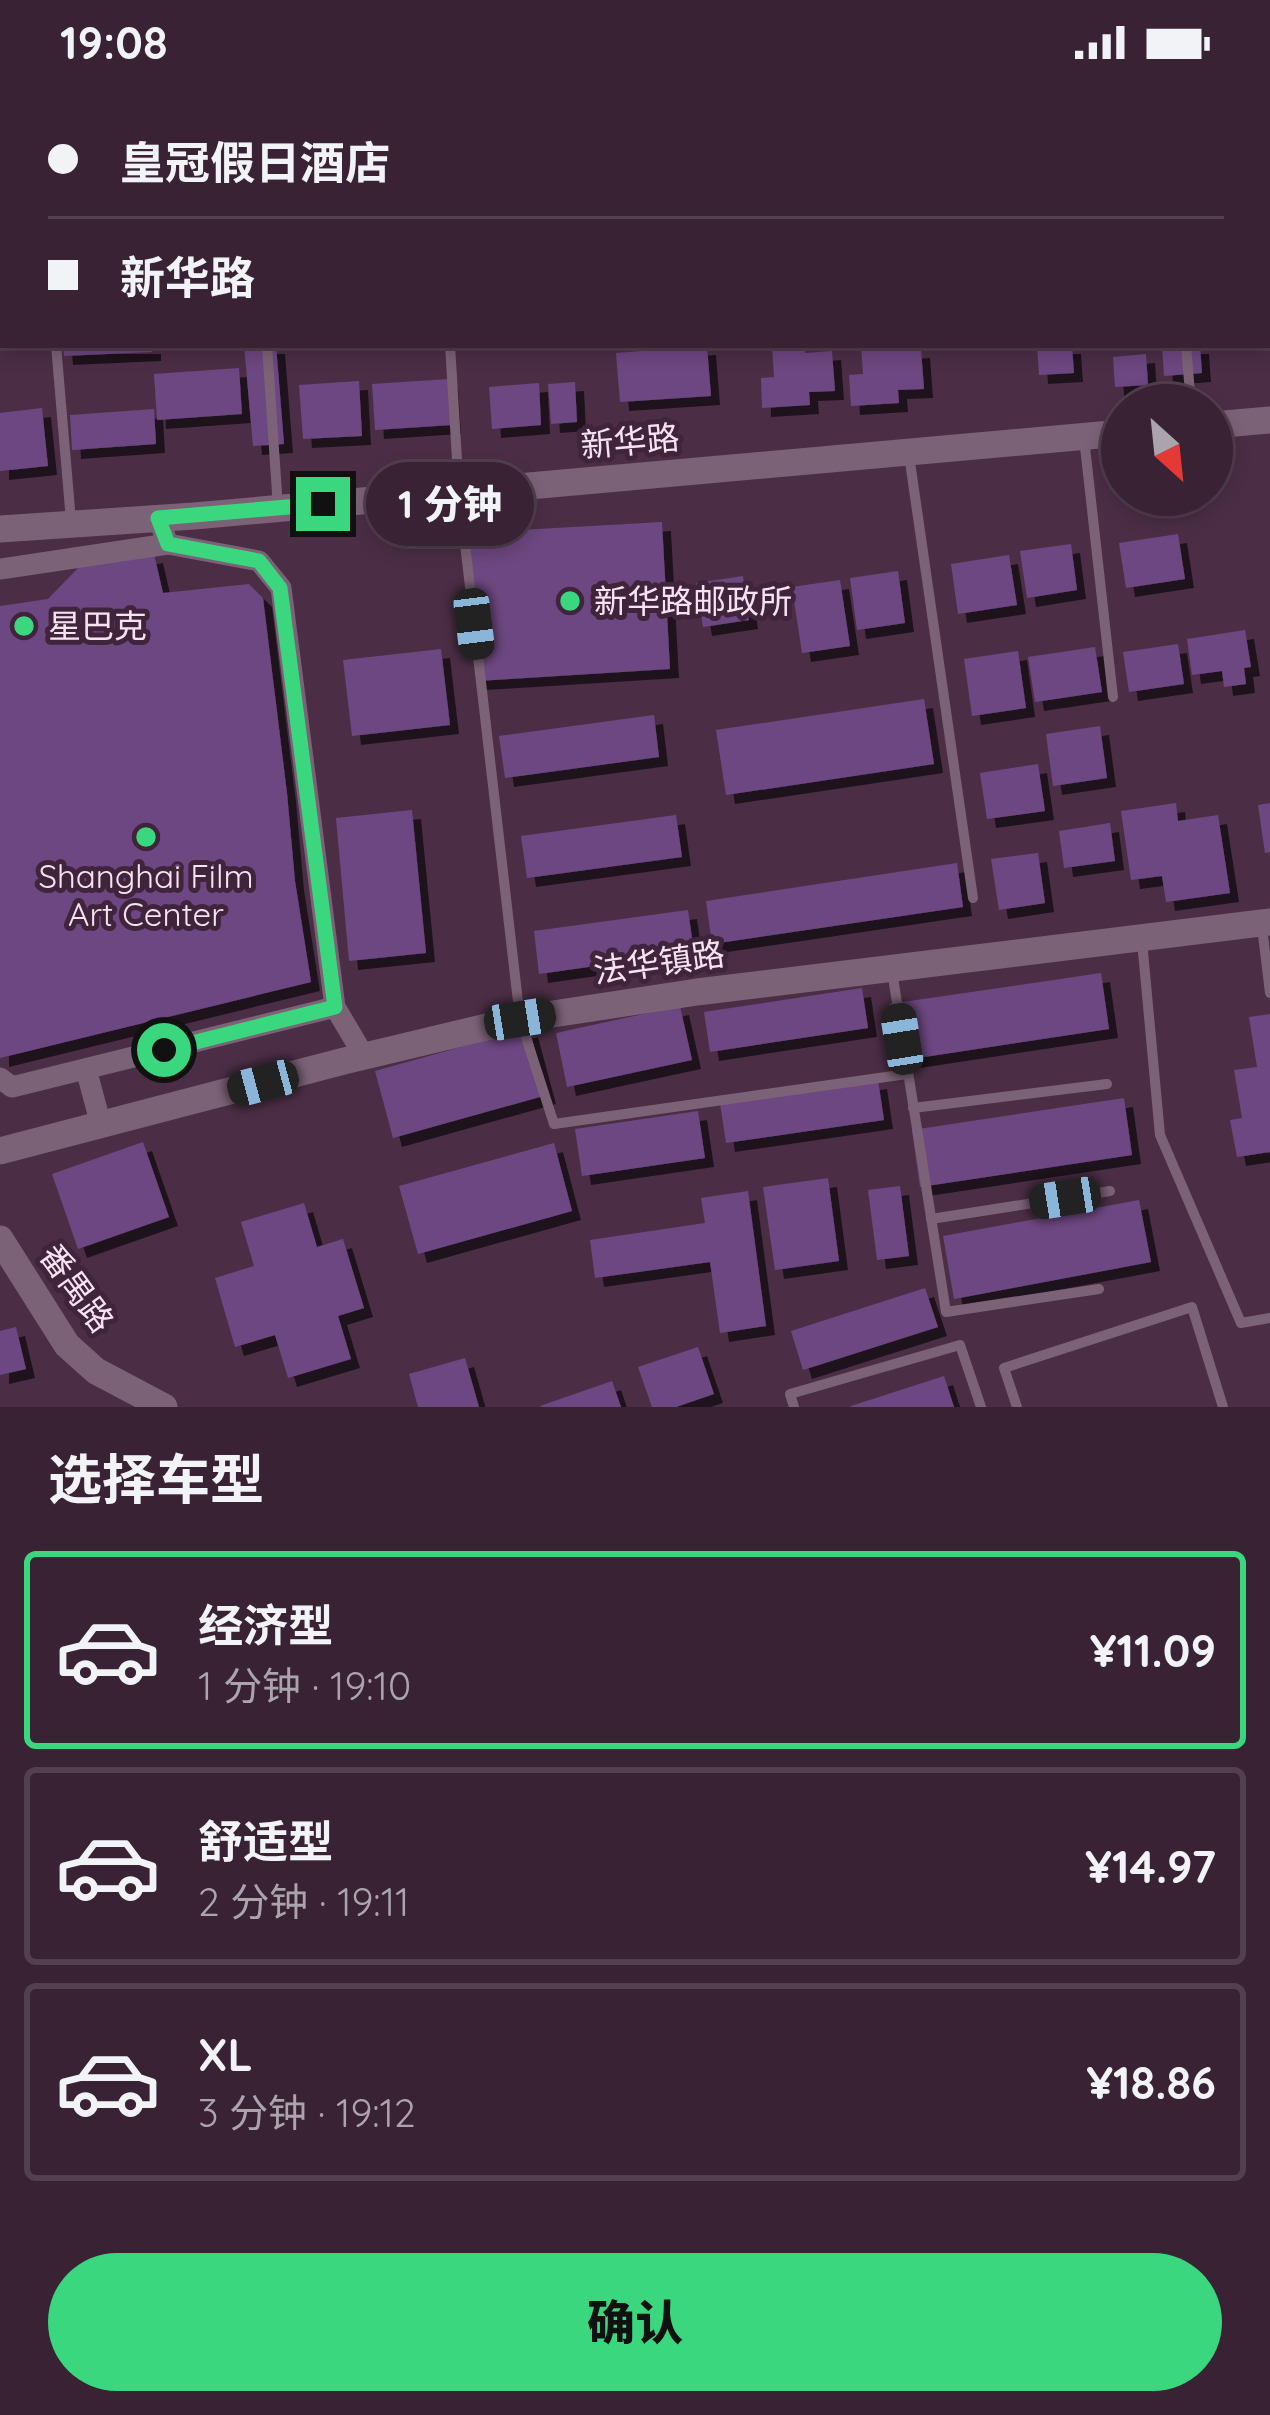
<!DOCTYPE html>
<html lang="zh">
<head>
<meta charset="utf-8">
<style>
	body { margin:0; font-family:Quicksand,"Noto Sans SC",sans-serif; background:#3f2a3c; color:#f1f3f6; height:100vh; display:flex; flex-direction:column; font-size:45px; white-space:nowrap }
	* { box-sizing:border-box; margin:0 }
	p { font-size:39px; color:#aba4ac }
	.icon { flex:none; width:66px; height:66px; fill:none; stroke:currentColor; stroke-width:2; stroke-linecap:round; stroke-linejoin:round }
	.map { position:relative; height:1323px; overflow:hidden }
	.sheet { display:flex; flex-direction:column; background:#382234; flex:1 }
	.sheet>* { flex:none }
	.banner { position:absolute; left:0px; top:0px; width:1272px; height:264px; box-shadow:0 6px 18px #0003,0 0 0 3px #523f4f; display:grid; align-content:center; height:264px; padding:0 48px; background:#382234 }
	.needle { width:78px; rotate:153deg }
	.fabs { position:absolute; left:1101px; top:300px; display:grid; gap:24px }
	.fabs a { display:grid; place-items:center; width:132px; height:132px; border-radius:50%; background:#382234; box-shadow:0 6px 18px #0003,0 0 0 3px #523f4f; font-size:60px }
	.end { position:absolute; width:54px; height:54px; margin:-27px; border:15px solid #3ad77f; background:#111; box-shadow:0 0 0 6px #111 }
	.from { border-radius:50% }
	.bubble { position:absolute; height:84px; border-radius:42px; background:#382234; box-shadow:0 6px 18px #0003,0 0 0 3px #523f4f; font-size:39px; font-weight:800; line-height:84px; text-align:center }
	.car { position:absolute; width:36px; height:72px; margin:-36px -18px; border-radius:15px; box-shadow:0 0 9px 3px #0007; background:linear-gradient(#222 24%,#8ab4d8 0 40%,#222 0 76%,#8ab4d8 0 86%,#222 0) }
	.banner b { display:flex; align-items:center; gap:42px; height:114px; font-size:45px }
	.banner b+b { border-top:3px solid #523f4f }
	.banner i { width:30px; height:30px; background:#f1f3f6 }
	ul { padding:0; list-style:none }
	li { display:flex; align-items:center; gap:36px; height:198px; margin:0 24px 18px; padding:0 24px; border:6px solid #523f4f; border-radius:12px }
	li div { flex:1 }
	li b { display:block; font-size:45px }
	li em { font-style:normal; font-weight:800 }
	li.current { border-color:#3ad77f }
	li>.icon { width:108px; height:108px; stroke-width:1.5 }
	h2 { padding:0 48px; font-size:54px; line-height:144px }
	.action { display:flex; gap:24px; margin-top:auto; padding:24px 48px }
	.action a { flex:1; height:138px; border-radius:72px; background:#3ad77f; color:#111; font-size:48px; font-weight:800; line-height:138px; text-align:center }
	.status { display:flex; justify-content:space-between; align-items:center; height:84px; padding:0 60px; background:#382234; direction:ltr }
	.status svg { height:33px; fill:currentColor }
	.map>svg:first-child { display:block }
	.building { fill:#6d4781; filter:url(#shadow) }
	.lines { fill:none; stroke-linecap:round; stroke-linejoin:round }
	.service { stroke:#7c6277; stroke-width:10 }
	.minor { stroke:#7c6277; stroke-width:21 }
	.tertiary { stroke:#7c6277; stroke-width:27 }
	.route { stroke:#3ad77f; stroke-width:15 }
	.poi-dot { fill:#3ad77f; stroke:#40243b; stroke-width:4.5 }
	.labels { text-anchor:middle; stroke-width:10; stroke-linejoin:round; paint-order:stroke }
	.street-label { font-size:33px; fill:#f6e3f2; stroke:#40243b }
	.poi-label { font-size:33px; fill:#f6e3f2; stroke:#40243b; text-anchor:start }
</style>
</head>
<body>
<div class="status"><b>19:08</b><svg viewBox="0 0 49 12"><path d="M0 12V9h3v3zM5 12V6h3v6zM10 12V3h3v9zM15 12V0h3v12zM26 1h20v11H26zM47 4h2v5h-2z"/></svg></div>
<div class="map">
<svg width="1270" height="1323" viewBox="0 0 1270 1323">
	<defs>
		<filter id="shadow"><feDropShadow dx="9" dy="9" stdDeviation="0" flood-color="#0009"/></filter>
	</defs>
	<rect width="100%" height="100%" fill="#4b2e46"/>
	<g class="building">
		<polygon points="63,261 152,261 152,268 64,272"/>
		<polygon points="244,261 276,261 284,360 253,362"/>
		<polygon points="772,261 804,261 805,269 832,267 835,307 809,308 810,321 762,324 761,294 774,293"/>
		<polygon points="861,261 893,261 893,267 921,265 924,305 898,306 899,319 851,322 849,291 863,290"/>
		<polygon points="1037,261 1072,261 1074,289 1039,291"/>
		<polygon points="1162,261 1200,261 1202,289 1164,292"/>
		<polygon points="707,262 711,312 620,318 616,269"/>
		<polygon points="1146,270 1148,301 1115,303 1113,273"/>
		<polygon points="239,284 242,330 157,336 154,290"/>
		<polygon points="449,295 452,341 375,346 372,300"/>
		<polygon points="359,297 362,352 303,355 299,301"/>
		<polygon points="575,298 577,338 551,340 548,300"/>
		<polygon points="539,299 541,341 492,345 489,303"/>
		<polygon points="42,324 48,382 0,387 0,329"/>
		<polygon points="154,325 156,360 72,366 70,331"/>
		<polygon points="662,438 670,585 477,597 469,449"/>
		<polygon points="1178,450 1185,495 1126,504 1119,459"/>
		<polygon points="1071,460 1077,506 1027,514 1020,467"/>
		<polygon points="154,470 163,509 249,500 263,514 287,709 295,797 311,898 0,974 0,522 48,515 79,483"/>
		<polygon points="1009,471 1017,521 958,530 951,480"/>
		<polygon points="898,487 905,539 857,546 850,494"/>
		<polygon points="743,492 749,536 703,543 696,499"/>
		<polygon points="840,496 850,562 802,569 792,503"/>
		<polygon points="1245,546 1251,583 1244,584 1246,600 1224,603 1222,587 1192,591 1187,555"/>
		<polygon points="1178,560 1184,600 1129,608 1123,568"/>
		<polygon points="1095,563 1102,608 1035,618 1028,573"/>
		<polygon points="441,565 450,641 352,652 343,576"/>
		<polygon points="1018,567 1026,624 972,632 964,575"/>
		<polygon points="924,615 934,680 726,711 716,646"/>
		<polygon points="654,631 659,673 505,694 499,652"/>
		<polygon points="1100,642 1107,694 1053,702 1046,650"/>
		<polygon points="1038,680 1045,727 987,735 980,689"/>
		<polygon points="1176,719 1178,737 1218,731 1230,809 1166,818 1162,792 1131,796 1121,727"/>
		<polygon points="1270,719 1270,768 1265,769 1258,721"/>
		<polygon points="412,726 426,869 349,877 336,734"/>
		<polygon points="676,731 682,773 527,794 521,752"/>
		<polygon points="1110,739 1115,777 1064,784 1059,747"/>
		<polygon points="1038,769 1045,819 999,826 991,775"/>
		<polygon points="957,779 963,823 712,860 706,817"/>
		<polygon points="688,826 694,868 539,890 534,847"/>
		<polygon points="1101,889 1109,945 898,977 889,920"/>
		<polygon points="862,904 868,944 710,968 704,928"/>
		<polygon points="680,922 692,976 567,1003 556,949"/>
		<polygon points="1270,930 1270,1068 1237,1073 1230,1036 1242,1034 1234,986 1257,983 1249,933"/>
		<polygon points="529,944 547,1011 393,1054 375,987"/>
		<polygon points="878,996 884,1036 726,1059 720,1019"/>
		<polygon points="1124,1014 1132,1071 920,1103 912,1046"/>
		<polygon points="698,1027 705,1074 582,1092 575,1045"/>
		<polygon points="143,1058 169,1133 78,1165 52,1090"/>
		<polygon points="554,1059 572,1127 418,1170 399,1102"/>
		<polygon points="828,1094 839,1177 775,1186 763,1103"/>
		<polygon points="900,1102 909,1172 877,1176 868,1106"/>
		<polygon points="748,1107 766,1242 720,1249 710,1178 595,1194 590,1156 705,1139 701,1114"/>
		<polygon points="1139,1116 1151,1178 954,1215 943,1152"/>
		<polygon points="304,1119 317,1163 343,1155 364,1224 338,1232 351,1275 288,1294 275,1251 235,1263 215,1194 254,1182 241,1138"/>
		<polygon points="925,1204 938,1243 803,1286 791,1247"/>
		<polygon points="16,1243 26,1285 0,1291 0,1247"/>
		<polygon points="698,1263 714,1310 676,1323 652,1323 638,1283"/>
		<polygon points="465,1274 479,1323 418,1323 409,1290"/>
		<polygon points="944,1292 954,1323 851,1323 851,1322"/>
		<polygon points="612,1297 621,1323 541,1323 540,1322"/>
	</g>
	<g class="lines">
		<g class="service">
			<polyline points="434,0 435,3"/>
			<polyline points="1165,0 1166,3"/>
			<polyline points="56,261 71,437"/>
			<polyline points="267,261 278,424"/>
			<polyline points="450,261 459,408 520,935 554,1040 907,990"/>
			<polyline points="1186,261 1191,321"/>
			<polyline points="1084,354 1113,613"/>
			<polyline points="909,371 973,814"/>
			<polyline points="1262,843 1270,909"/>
			<polyline points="1142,857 1160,1051 1241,1239 1270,1234"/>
			<polyline points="892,887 946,1228 1099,1205"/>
			<polyline points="913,1024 1107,1000"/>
			<polyline points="931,1135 1110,1107"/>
			<polyline points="794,1323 790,1310 960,1261 981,1323"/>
			<polyline points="1017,1323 1004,1284 1192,1223 1223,1323"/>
		</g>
		<g class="minor">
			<polyline points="158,434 168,460 259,477 281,504 335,923 364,972"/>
			<polyline points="0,485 168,460"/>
			<polyline points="86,985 101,1041"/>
			<polyline points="0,994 12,1003 335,923"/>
		</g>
		<g class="tertiary">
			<polyline points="1212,341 1270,336"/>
			<polyline points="0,445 194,432 1122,349"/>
			<polyline points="0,1067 344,977 520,935 697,908 1270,838"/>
			<polyline points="0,1155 67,1261 96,1287 164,1323"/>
		</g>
	</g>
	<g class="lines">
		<polyline class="route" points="164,966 335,923 280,504 259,477 168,460 158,434 323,420"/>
	</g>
	<g class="poi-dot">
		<circle cx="570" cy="517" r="12"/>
		<circle cx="24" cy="542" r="12"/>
		<circle cx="146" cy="753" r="12"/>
	</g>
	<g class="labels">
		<g class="street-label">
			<text transform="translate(630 357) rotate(-5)" y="12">新华路</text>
			<text transform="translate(659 878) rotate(-8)" y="12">法华镇路</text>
			<text transform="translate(77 1204) rotate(54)" y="12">番禺路</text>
		</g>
		<g class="poi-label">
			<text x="594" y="529">新华路邮政所</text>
			<text x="48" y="554">星巴克</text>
			<text x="146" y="804" text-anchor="middle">Shanghai Film<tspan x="146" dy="38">Art Center</tspan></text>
		</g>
	</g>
</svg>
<div class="fabs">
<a><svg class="needle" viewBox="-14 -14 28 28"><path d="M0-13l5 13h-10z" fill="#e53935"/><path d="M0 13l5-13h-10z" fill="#aba4ac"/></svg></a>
</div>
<i class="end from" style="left:164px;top:966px"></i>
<i class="end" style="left:323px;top:420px"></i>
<div class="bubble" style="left:366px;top:378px;width:168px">1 分钟</div>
<i class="car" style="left:474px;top:540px;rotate:173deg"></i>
<i class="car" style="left:520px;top:935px;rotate:81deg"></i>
<i class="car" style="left:902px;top:955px;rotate:351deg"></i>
<i class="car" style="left:263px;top:999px;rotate:255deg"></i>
<i class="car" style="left:1065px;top:1114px;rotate:261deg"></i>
<div class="banner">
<b><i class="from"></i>皇冠假日酒店</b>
<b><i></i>新华路</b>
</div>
</div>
<section class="sheet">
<h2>选择车型</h2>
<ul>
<li class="current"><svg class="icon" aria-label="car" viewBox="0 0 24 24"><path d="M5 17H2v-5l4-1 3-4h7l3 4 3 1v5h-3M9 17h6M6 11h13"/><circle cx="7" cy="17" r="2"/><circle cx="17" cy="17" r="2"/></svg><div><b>经济型</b><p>1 分钟 · 19:10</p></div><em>¥11.09</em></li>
<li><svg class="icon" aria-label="car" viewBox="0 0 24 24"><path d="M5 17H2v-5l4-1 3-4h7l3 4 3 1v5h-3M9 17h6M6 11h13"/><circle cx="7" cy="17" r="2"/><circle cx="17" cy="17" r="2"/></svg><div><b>舒适型</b><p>2 分钟 · 19:11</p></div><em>¥14.97</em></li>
<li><svg class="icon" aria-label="car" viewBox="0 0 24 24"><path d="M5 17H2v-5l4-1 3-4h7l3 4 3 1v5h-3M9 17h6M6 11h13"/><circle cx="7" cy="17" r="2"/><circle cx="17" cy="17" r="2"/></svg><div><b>XL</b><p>3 分钟 · 19:12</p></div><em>¥18.86</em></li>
</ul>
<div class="action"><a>确认</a></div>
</section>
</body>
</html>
